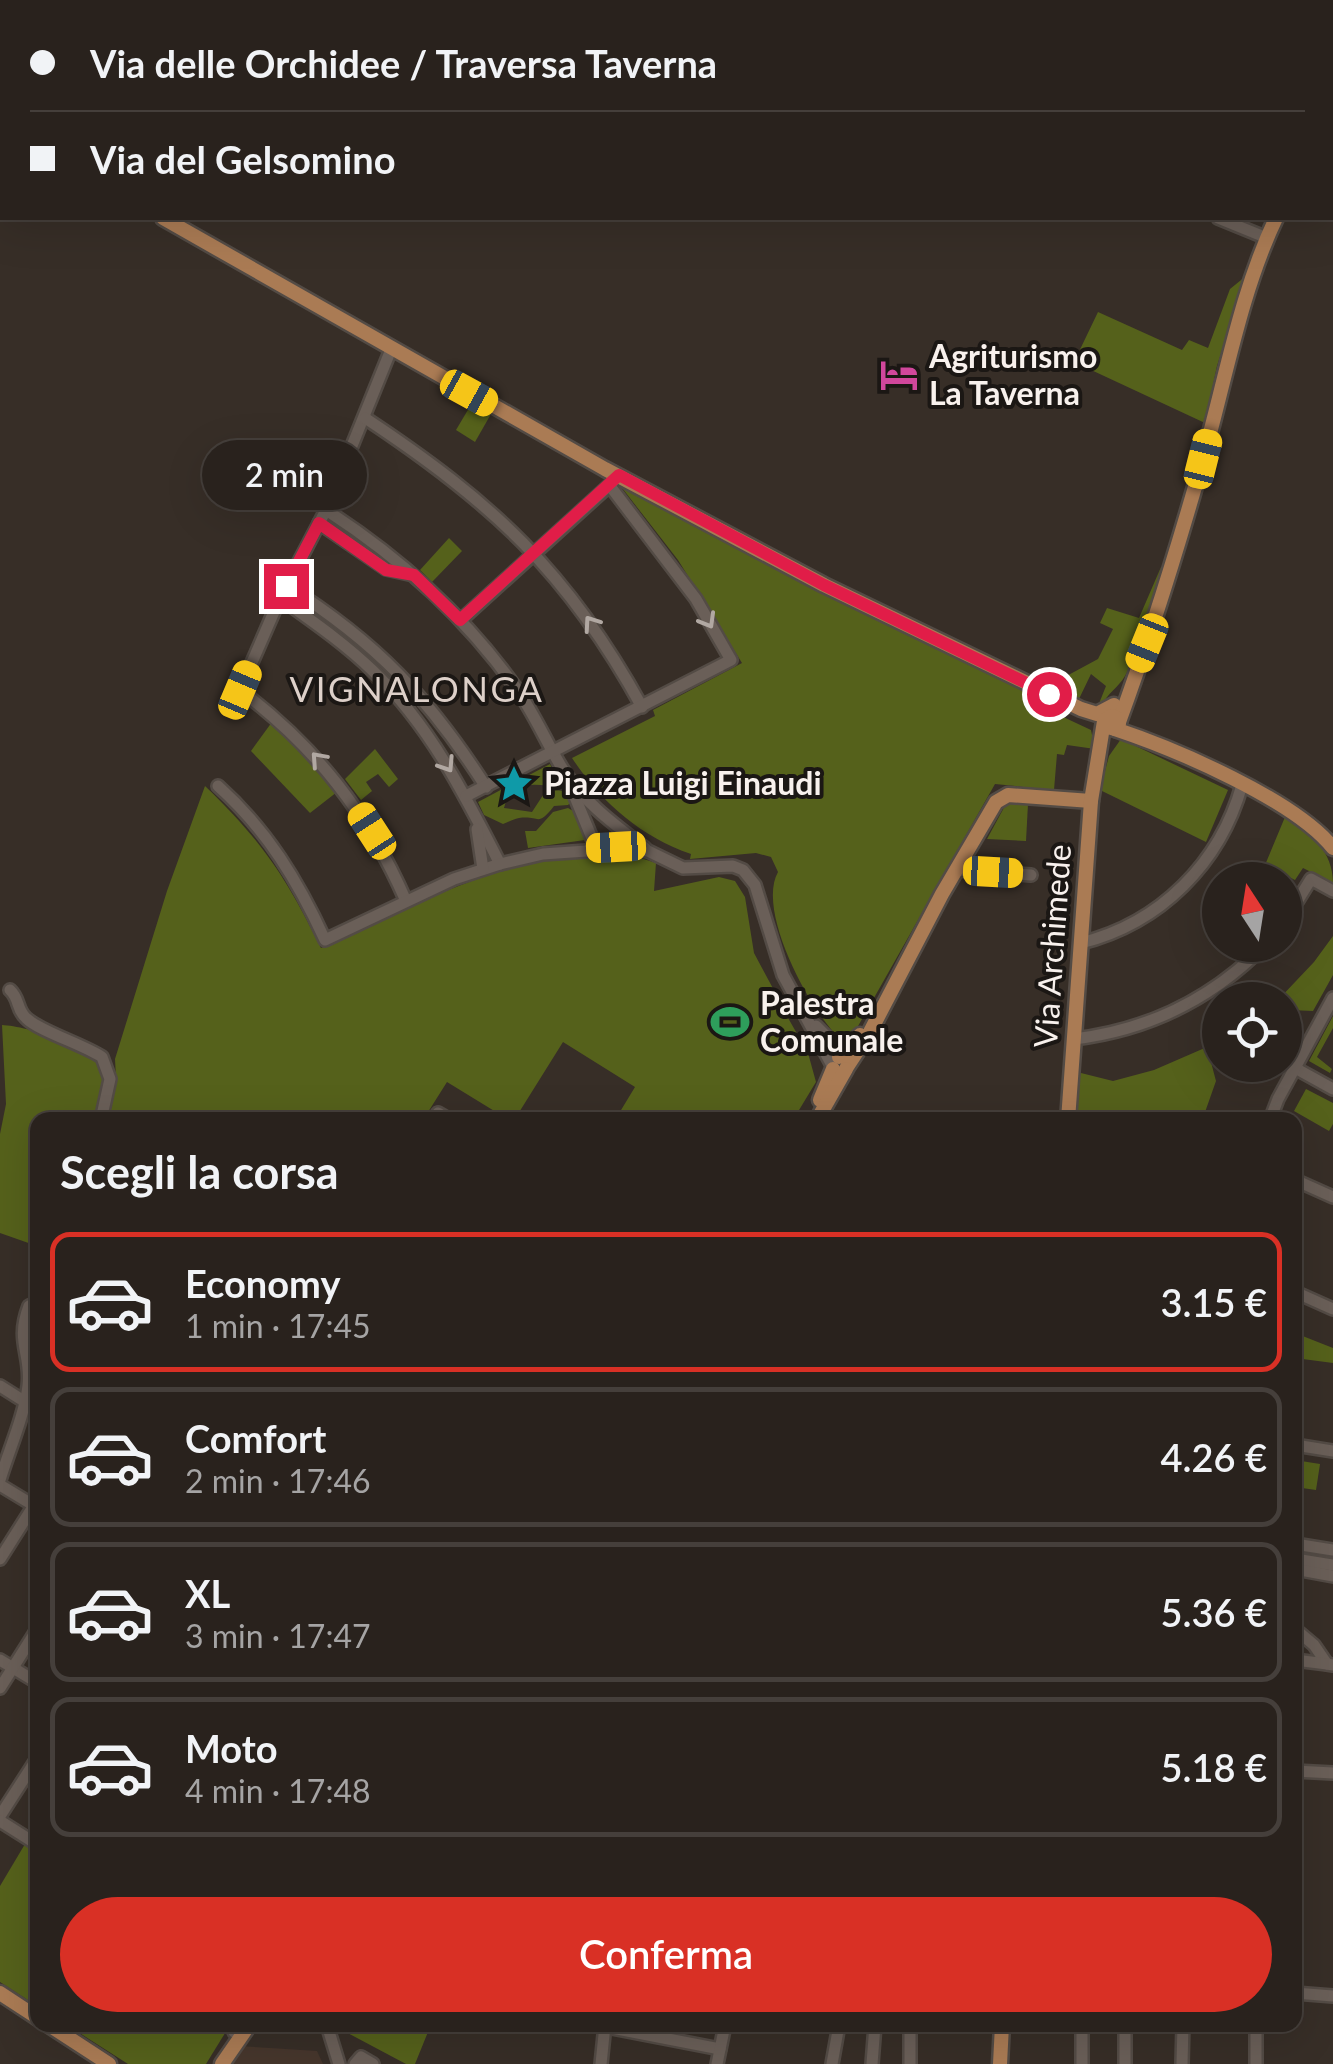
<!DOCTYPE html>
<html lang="it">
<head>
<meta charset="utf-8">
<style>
	body { margin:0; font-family:Lato,sans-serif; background:#352f2a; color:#f1f3f6; height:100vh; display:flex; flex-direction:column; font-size:38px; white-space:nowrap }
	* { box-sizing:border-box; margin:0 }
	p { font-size:32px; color:#a5a4a4 }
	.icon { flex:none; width:55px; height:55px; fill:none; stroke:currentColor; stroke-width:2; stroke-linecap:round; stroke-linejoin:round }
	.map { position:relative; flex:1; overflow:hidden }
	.side { position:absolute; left:30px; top:1112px; width:1272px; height:920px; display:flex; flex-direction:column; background:#29221d; border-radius:20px; box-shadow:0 10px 40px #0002,0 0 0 2px #453f3b }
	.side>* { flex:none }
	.hud { position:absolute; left:0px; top:0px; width:1335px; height:220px; box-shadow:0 10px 40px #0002,0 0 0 2px #453f3b; display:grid; align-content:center; height:220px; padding:0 30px; background:#29221d }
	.needle { width:65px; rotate:348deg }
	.tools { position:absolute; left:1202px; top:862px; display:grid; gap:20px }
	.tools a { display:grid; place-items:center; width:100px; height:100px; border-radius:50%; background:#29221d; box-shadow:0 10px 40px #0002,0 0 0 2px #453f3b; font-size:50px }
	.end { position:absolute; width:45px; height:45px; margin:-22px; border:12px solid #e11d48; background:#fff; box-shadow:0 0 0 5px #fff }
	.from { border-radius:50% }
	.bubble { position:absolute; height:70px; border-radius:35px; background:#29221d; box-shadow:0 10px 40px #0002,0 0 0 2px #453f3b; font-size:32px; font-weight:600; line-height:70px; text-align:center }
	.car { position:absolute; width:30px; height:60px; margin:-30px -15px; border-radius:12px; box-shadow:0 0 8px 2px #0007; background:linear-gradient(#f5c518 24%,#345 0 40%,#f5c518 0 76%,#345 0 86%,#f5c518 0) }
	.hud b { display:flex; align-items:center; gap:35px; height:95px; font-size:38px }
	.hud b+b { border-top:2px solid #453f3b }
	.hud i { width:25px; height:25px; background:#f1f3f6 }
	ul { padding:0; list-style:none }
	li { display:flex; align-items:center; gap:30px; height:140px; margin:0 20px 15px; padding:0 10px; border:5px solid #453f3b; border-radius:20px }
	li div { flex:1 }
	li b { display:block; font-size:38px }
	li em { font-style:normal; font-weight:600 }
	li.active { border-color:#d93025 }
	li>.icon { width:90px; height:90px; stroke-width:1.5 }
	h2 { padding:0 30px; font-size:45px; line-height:120px }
	.cta { display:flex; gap:20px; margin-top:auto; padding:20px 30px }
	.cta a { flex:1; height:115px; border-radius:60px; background:#d93025; color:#fff; font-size:40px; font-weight:600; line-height:115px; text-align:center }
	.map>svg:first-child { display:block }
	.built { fill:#46362c }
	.green { fill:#55611b }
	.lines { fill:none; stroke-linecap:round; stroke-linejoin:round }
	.minor-casing { stroke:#534b45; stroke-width:16 }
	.major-casing { stroke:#534b45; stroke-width:19 }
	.minor { stroke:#6a5f58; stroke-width:11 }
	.major { stroke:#aa7b54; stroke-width:14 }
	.oneway { stroke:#b1a8a2 }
	.route { stroke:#e11d48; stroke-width:12 }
	.labels { text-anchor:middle; stroke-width:8; stroke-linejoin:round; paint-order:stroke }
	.poi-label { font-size:32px; font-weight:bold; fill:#f8f1ed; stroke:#1b1714; text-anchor:start }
	.street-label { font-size:32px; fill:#f8f1ed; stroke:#1b1714 }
	.neighbourhood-label { font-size:35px; letter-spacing:2.5px; fill:#ddd0c9; stroke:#1b1714 }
</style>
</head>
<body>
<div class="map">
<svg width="1333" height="2064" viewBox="0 0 1333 2064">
	<rect width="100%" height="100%" fill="#372e27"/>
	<polygon class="built" points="239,2046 317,2051 323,2064 228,2064"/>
	<g class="green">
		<polygon points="1246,276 1217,366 1205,423 1074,362 1098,312 1182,350 1189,340 1208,348 1230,289"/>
		<polygon points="472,403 491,414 475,442 456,430"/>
		<path d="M619,484L830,597L1062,709L1059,715L1091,730L1095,749L1067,745L1064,755L1057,754L1054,790L995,784L853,1035L839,1038C810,1010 756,911 778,872L771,857L756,853L690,859L691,854C641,837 601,802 572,758L655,716L653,710L742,663L678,560Z"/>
		<polygon points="449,538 462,551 432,582 420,570"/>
		<path d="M1161,567C1157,602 1143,645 1125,676C1118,688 1108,692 1101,707L1098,706L1106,686L1091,674L1078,701L1048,686L1098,659L1113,629L1100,623L1107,608L1139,618Z"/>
		<polygon points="272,722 294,740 337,792 310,813 251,751"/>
		<polygon points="1121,739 1228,790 1206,842 1100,790 1109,756"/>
		<polygon points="375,749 398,779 389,787 378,774 366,782 372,791 361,800 345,779"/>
		<path d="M550,764L561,787C536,785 511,778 504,808L532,812L547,789L563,791L570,803L568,805L554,806C537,828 540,815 519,818C513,819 509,822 503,824L484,815L478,802Z"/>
		<path d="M205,786C262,841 286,877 321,948C410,907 557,826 656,863L654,891L719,877L735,881L745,897L754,953L776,994L773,996L776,1003L779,1002L808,1053L816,1082L793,1120H615L635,1087L563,1042L518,1114L527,1120H509L447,1082L423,1120H106L116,1078L115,1059L167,891Z"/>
		<polygon points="1007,802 1028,804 1026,841 987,839"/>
		<polygon points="568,808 575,812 585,840 528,848 525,831 536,831 553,812"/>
		<path d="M1285,817C1311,833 1333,851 1333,883L1303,868L1295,880L1265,865Z"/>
		<polygon points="1333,936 1333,975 1313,1011 1290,1010 1285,1015 1285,1000 1278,1000 1314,962"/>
		<polygon points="1250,981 1267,1000 1225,1000"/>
		<polygon points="1333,1016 1333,1028 1317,1057 1332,1069 1330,1073 1309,1061"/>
		<path d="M2,1025C27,1026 98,1047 104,1074C107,1088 99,1106 95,1120H38L37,1246L0,1233V1134L6,1104Z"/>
		<polygon points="1207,1047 1216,1081 1204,1115 1218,1120 1074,1120 1077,1072 1113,1081 1154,1070"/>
		<polygon points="1306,1089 1333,1103 1333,1124 1329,1131 1294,1111"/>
		<polygon points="1295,1333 1333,1348 1333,1363 1295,1358"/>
		<polygon points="1295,1460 1320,1464 1316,1490 1295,1487"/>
		<polygon points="25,1844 37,1852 37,2006 0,1982 0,1886"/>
		<polygon points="67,2025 230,2025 206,2064 128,2064"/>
		<polygon points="339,2025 504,2025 503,2033 448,2025 430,2027 415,2064 406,2064 342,2030"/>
	</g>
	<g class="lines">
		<g class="minor-casing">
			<g id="minor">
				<polyline points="986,0 987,2"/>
				<polyline points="1218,218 1267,238"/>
				<path d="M392,347L326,510L280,598L240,690C316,747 368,814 406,901"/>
				<path d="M365,418C492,502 568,572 642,707"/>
				<path d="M326,510C400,558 465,616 516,688C534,713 546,742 562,768C582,801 615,825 645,848"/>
				<polyline points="319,523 386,569 409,574"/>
				<path d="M287,586C376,642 429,698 486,787"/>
				<path d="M280,598C312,621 344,643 372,670C429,724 465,795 500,864"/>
				<polyline points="461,620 613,482"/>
				<polyline points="570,785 596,848"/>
				<path d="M218,786C267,830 298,881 325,940L454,879L500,864L543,854L630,848L648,851L683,868L733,866L743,870L755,885L783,975L833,1067"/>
				<polyline points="466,796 731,660 696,599 610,486"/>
				<polyline points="477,829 483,869"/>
				<polyline points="956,870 1031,875"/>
				<polyline points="1285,921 1311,879 1333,891"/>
				<path d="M1081,943C1161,923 1220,863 1242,785"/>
				<path d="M10,990C20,999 16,1009 26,1018C39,1031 82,1044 102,1057L110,1079L101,1120"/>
				<polyline points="816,1026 839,1049 845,1059"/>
				<path d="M1074,1039C1149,1030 1212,999 1265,945"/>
				<polyline points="1295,1068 1333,1089"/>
				<polyline points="433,1120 438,1113 450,1120"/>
				<polyline points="1270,1120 1278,1099 1333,998"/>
				<polyline points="1295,1180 1333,1197"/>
				<polyline points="1295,1292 1333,1309"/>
				<polyline points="0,1386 38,1410"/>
				<polyline points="1295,1445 1333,1451"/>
				<path d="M0,1480C9,1450 24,1417 28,1386C32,1355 15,1342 29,1306L38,1302"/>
				<polyline points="0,1485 38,1508"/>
				<polyline points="1295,1544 1333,1550"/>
				<polyline points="0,1559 38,1499"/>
				<polyline points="1295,1559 1333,1565"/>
				<polyline points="1295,1569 1333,1576"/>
				<polyline points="1295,1629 1314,1645 1327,1664 1333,1665"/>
				<polyline points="0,1660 38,1683"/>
				<polyline points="1295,1660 1327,1664"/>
				<polyline points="0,1688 38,1628"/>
				<polyline points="1295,1771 1333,1773"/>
				<polyline points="0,1816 38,1757"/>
				<polyline points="0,1821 38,1845"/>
				<polyline points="1295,1993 1333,1996"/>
				<polyline points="327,2025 339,2064"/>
				<polyline points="596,2025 720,2049"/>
				<polyline points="1256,2025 1256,2064"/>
				<polyline points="234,2032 238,2025"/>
				<polyline points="355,2064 361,2057 373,2064"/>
				<polyline points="601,2064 605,2025"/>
				<polyline points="717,2064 725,2025"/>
				<polyline points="832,2064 839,2025"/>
				<polyline points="872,2064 875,2025"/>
				<polyline points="910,2064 910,2025"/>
				<polyline points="1082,2064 1082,2025"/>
				<polyline points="1125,2064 1125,2025"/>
				<polyline points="1182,2064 1183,2025"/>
			</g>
		</g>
		<g class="major-casing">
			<g id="major">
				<polyline points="1332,101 1333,100"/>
				<polyline points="0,125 2,126"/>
				<polyline points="163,218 605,469 824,585 1081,709 1097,714 1114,705"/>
				<path d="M1119,722C1151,635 1178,547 1203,459C1226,378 1240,294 1276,218"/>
				<path d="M1115,729C1175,749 1295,800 1333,848"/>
				<polyline points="839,1057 860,1035"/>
				<polyline points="847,1067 870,1032 942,894 996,802 1008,795 1091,801"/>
				<polyline points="820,1100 833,1069"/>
				<polyline points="817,1120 846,1069"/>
				<polyline points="1068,1120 1091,801 1104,721 1111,716 1117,718 1119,723 1115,729 1105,726"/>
				<polyline points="0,1993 38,2018"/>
				<polyline points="49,2025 109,2064"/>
				<polyline points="222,2064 249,2025"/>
				<polyline points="1000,2064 1002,2025"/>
			</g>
		</g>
		<use href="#minor" class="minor"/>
		<use href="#major" class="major"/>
	</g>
	<defs><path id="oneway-chevron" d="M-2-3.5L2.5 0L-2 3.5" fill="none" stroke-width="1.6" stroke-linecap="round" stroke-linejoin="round" transform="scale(2.5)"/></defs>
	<g class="oneway">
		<use href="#oneway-chevron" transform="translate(708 621) rotate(60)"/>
		<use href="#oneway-chevron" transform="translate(591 623) rotate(-125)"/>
		<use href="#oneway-chevron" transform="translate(318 759) rotate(-132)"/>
		<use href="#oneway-chevron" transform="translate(447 765) rotate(57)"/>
	</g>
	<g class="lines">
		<polyline class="route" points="286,586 319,523 386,570 414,575 460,620 619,475 824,585 1049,694"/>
	</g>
	<defs>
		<g id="hotel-bare" transform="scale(3)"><path d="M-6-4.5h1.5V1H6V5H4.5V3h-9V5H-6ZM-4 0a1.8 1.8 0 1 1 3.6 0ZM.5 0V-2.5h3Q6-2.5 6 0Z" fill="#d1479c" stroke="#1b1714" stroke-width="2.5" paint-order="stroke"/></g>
		<g id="sight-bare" transform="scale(3)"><path d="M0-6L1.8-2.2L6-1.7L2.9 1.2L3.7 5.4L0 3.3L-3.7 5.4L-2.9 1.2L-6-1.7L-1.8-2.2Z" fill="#0f9aa8" stroke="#1b1714" stroke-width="2.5" paint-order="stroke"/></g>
		<g id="stadium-bare" transform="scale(3)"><path d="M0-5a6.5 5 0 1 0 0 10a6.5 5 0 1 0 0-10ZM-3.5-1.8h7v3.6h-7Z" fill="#2e9e5b" stroke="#1b1714" stroke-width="2.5" paint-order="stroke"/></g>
	</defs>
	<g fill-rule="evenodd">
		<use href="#hotel-bare" x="899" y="375"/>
		<use href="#sight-bare" x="514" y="784"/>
		<use href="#stadium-bare" x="730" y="1022"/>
	</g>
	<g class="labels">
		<g class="poi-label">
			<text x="929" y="368">Agriturismo<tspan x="929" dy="37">La Taverna</tspan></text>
			<text x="544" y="795">Piazza Luigi Einaudi</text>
			<text x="760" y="1015">Palestra<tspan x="760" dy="37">Comunale</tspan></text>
		</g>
		<g class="street-label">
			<text transform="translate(1053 946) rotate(-86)" y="11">Via Archimede</text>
		</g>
		<g class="neighbourhood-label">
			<text x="417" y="702">VIGNALONGA</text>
		</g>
	</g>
</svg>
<div class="tools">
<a><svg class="needle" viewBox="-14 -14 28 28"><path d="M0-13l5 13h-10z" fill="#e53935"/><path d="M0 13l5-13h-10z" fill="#a5a4a4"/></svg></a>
<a><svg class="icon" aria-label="locate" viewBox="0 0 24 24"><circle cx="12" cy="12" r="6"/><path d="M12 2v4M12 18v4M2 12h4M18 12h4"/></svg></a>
</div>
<i class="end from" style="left:1049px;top:694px"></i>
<i class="end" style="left:286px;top:586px"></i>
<div class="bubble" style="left:202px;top:440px;width:165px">2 min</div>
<i class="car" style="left:469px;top:393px;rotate:119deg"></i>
<i class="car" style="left:1203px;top:459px;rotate:14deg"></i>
<i class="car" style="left:1147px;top:643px;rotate:202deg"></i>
<i class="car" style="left:240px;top:690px;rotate:23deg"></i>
<i class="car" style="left:372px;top:831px;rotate:327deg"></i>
<i class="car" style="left:616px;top:847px;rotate:267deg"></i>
<i class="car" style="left:993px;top:872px;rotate:93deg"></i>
<div class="hud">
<b><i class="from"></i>Via delle Orchidee / Traversa Taverna</b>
<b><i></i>Via del Gelsomino</b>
</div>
<section class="side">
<h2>Scegli la corsa</h2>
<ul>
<li class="active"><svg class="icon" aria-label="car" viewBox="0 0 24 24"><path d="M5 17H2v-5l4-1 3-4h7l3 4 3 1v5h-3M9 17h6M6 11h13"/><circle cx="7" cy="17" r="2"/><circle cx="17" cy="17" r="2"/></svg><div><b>Economy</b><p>1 min · 17:45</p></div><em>3.15 €</em></li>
<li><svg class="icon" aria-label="car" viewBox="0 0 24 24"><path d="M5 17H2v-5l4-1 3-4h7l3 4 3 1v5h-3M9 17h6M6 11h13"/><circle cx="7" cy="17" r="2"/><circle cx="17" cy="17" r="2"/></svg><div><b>Comfort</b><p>2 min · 17:46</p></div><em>4.26 €</em></li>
<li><svg class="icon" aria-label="car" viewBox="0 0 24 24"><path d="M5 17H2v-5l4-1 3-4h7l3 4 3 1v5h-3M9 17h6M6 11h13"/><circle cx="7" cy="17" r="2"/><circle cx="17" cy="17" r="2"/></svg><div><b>XL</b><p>3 min · 17:47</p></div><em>5.36 €</em></li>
<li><svg class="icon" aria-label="car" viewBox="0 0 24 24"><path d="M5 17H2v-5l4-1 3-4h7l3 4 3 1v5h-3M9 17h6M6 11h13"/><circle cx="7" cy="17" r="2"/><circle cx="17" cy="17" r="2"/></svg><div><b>Moto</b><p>4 min · 17:48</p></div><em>5.18 €</em></li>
</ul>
<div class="cta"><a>Conferma</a></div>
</section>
</div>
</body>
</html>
